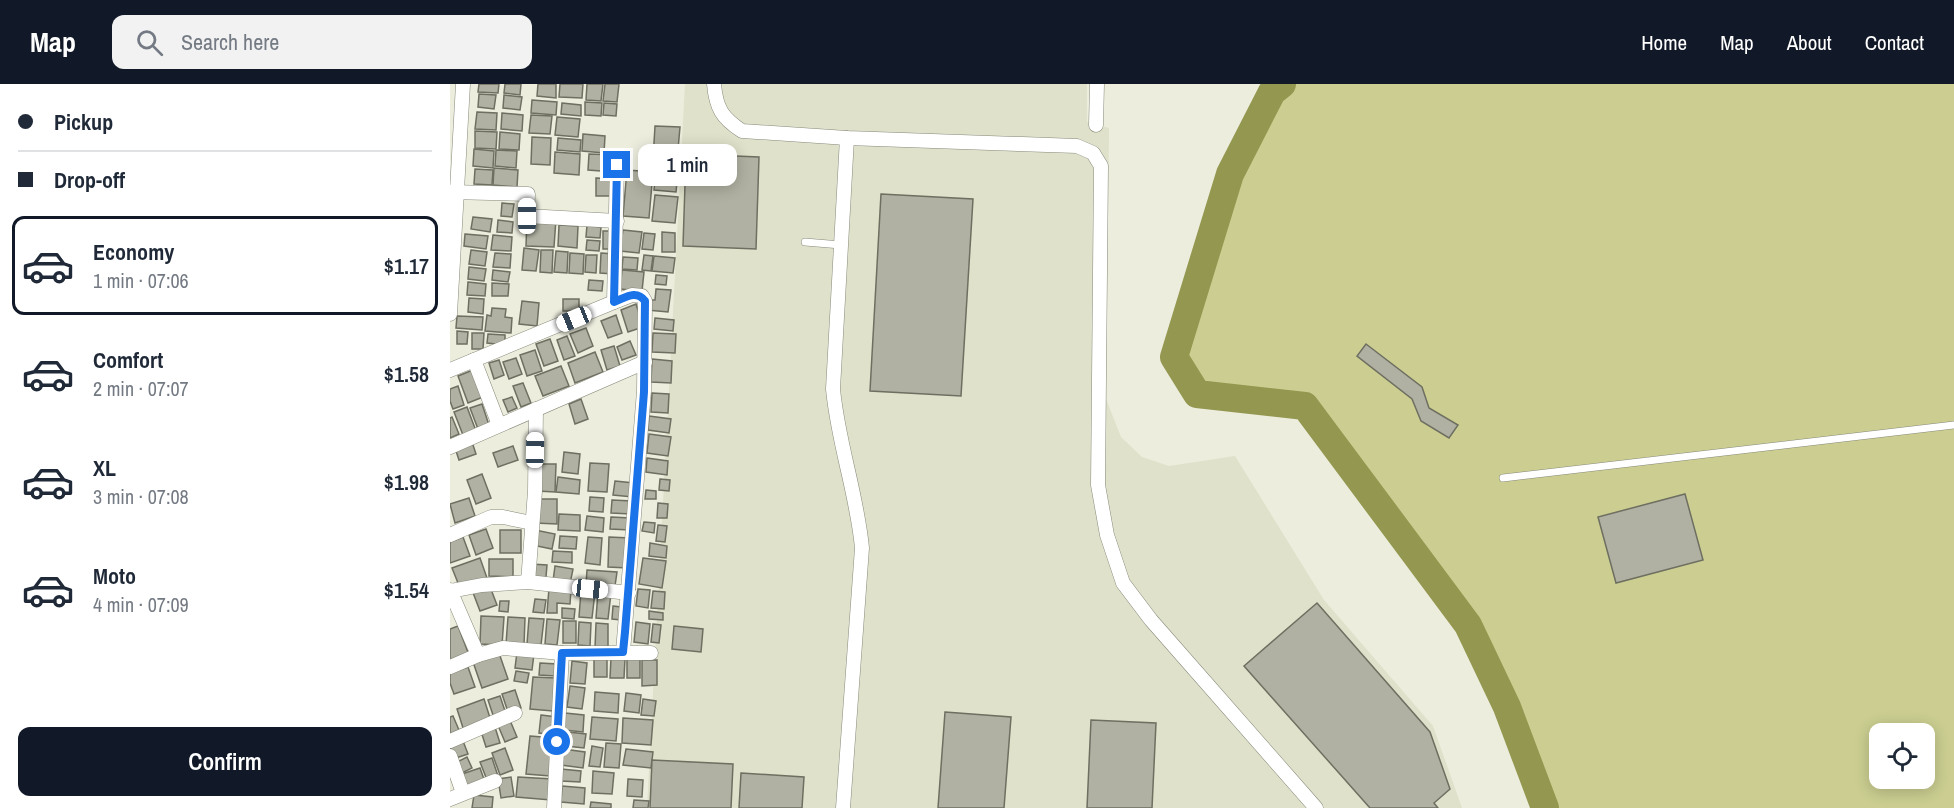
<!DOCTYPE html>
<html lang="en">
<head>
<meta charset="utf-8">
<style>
	body { margin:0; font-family:"Archivo Narrow",sans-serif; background:#f2f2f3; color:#1f2937; height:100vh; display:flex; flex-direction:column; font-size:22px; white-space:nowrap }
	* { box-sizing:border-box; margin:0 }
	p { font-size:20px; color:#747a83 }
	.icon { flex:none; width:33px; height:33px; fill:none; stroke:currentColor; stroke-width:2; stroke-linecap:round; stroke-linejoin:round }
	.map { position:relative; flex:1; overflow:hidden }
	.details { display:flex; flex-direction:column; background:#fff; width:450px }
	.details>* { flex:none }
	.guide { display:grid; align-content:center; height:132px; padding:0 18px; background:#fff }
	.fabs { position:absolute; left:1419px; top:639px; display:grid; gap:12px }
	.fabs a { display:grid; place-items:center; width:66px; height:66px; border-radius:12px; background:#fff; box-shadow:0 3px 15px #0003; font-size:30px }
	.end { position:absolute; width:27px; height:27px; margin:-14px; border:8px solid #1a73e8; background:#fff; box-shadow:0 0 0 3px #fff }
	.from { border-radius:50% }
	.bubble { position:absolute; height:42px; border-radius:12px; background:#fff; box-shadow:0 3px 15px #0003; font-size:20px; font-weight:600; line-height:42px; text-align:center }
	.car { position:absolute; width:18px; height:36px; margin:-18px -9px; border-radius:8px; box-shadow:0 0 4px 2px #0007; background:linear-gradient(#fff 24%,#345 0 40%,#fff 0 76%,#345 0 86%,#fff 0) }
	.guide b { display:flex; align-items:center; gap:21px; height:57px; font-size:22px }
	.guide b+b { border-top:2px solid #e0e1e3 }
	.guide i { width:15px; height:15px; background:#1f2937 }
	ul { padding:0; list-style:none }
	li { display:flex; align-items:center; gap:18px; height:99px; margin:0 12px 9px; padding:0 6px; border:3px solid transparent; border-radius:12px }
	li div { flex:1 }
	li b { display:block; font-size:22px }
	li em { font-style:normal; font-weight:600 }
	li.active { border-color:#111827 }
	li>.icon { width:54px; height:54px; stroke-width:1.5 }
	.primary-button { display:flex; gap:12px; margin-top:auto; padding:12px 18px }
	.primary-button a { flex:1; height:69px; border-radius:12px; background:#111827; color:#fff; font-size:24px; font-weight:600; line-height:69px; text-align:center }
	header { display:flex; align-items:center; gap:36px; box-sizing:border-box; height:84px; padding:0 30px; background:#111827; color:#fff }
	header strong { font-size:28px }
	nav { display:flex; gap:33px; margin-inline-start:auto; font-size:21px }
	.search { width:420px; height:54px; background:#f2f2f3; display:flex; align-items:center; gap:15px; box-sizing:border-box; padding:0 21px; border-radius:12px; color:#747a83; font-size:22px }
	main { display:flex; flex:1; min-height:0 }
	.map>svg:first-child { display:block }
	.built { fill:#dfe1ca }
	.green { fill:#cbce90; fill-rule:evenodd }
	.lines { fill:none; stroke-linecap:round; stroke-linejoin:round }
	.river { stroke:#94974f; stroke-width:28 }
	.building { fill:#b0b1a2; stroke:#6e6f61; stroke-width:1.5 }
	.service-casing { stroke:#87897a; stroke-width:8 }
	.minor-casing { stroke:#87897a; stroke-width:15 }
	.service { stroke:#fff; stroke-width:7 }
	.minor { stroke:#fff; stroke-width:14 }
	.route { stroke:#1a73e8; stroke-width:8 }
</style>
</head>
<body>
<header>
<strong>Map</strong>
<div class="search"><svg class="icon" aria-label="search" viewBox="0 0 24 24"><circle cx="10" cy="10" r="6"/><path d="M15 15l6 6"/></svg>Search here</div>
<nav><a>Home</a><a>Map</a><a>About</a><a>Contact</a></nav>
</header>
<main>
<section class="details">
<div class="guide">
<b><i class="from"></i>Pickup</b>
<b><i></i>Drop-off</b>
</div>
<ul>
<li class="active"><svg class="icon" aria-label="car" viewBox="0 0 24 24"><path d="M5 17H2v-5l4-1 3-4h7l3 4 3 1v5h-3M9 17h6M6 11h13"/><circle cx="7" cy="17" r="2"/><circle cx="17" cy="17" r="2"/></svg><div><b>Economy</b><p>1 min · 07:06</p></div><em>$1.17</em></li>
<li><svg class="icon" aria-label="car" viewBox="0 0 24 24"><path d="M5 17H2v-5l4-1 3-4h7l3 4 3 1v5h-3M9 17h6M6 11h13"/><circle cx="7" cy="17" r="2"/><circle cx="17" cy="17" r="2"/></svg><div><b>Comfort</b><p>2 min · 07:07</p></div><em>$1.58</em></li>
<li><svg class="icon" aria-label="car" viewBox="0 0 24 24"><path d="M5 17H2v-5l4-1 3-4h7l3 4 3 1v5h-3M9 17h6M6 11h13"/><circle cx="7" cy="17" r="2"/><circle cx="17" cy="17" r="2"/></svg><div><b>XL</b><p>3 min · 07:08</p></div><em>$1.98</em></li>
<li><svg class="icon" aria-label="car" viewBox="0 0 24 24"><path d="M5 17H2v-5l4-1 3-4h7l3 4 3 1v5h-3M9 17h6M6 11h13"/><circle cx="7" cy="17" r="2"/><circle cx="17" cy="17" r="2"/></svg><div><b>Moto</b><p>4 min · 07:09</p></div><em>$1.54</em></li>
</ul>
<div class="primary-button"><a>Confirm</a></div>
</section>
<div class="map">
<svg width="1504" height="724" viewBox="0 0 1504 724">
	<rect width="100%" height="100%" fill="#eceddd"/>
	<polygon class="built" points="235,0 637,0 637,38 659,44 656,315 671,353 692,373 719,382 785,372 874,516 983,642 1012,724 197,724"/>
	<path class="green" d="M845,0H1504V724H1102L1066,629L1024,539L858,315L753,304L731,273L787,91L828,12ZM1430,650H1474V694H1430Z"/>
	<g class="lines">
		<polyline class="river" points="832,0 822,8 780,90 724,273 747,310 855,322 1018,541 1057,623 1095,724"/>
	</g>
	<g class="building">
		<polygon points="29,0 49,0 48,9 28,8"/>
		<polygon points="55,0 71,0 70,11 54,9"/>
		<polygon points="88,0 106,0 106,14 87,12"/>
		<polygon points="110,0 133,0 132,14 109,13"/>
		<polygon points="137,0 153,0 151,17 136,16"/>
		<polygon points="155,0 169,0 167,18 153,17"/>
		<polygon points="29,10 46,11 44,25 28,23"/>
		<polygon points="54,11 72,13 70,26 53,24"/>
		<polygon points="82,16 107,18 106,31 81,29"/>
		<polygon points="135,18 152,19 151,32 135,31"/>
		<polygon points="112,19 131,21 131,32 111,30"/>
		<polygon points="154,19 167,20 166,32 153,31"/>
		<polygon points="27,28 47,29 46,46 25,45"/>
		<polygon points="52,29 73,31 72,47 51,45"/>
		<polygon points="81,31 102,32 100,50 79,49"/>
		<polygon points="107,33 130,35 128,53 105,51"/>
		<polygon points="205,42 230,43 227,77 203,76"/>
		<polygon points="25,47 47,48 46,65 25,64"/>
		<polygon points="50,48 70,50 69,66 49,65"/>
		<polygon points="133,50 155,52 154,69 132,67"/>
		<polygon points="82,53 101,54 100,81 81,80"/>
		<polygon points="108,54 131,56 130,68 107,66"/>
		<polygon points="24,65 44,67 43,84 23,82"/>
		<polygon points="46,66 67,67 66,84 45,82"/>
		<polygon points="105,68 130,70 129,91 104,89"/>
		<polygon points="139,70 165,71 164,88 138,86"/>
		<polygon points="236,70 309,73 306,165 233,162"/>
		<polygon points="207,78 229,80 226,108 204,106"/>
		<polygon points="44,84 68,86 67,103 43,101"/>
		<polygon points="25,85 43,86 42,101 24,100"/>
		<polygon points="177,86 203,88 199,134 173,132"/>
		<polygon points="146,94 166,95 166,112 146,112"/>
		<polygon points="431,110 523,115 511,312 420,307"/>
		<polygon points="205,111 228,113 225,139 202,137"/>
		<polygon points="52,119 64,120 62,133 51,132"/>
		<polygon points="23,133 42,135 40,148 21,145"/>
		<polygon points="77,134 106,135 104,163 76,162"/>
		<polygon points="48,136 63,138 62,149 47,148"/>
		<polygon points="109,141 128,142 127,164 108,162"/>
		<polygon points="137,141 151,143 150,154 136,153"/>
		<polygon points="173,146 192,148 189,169 170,167"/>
		<polygon points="153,147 164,147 163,165 153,165"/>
		<polygon points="212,148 225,149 225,168 212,168"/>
		<polygon points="194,149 205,150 203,166 192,165"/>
		<polygon points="15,150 38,152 36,165 14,162"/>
		<polygon points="43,151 62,153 61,167 41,166"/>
		<polygon points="137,156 150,157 149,167 136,166"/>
		<polygon points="74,164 89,166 86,187 72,186"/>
		<polygon points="21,166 37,168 35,182 19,180"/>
		<polygon points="91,166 103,166 102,189 90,188"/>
		<polygon points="106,167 118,168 117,189 104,188"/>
		<polygon points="45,169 61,170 60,184 43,183"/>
		<polygon points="120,169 134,170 133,190 119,189"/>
		<polygon points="151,169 164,170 163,190 150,189"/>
		<polygon points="136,171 147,171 146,189 135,188"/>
		<polygon points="194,171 203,172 201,187 192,186"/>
		<polygon points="204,172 225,174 223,189 202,187"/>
		<polygon points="173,173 188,174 187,186 172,185"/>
		<polygon points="19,183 36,185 34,197 18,195"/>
		<polygon points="43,186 60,188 58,198 42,196"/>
		<polygon points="172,186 194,188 192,207 170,205"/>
		<polygon points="206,191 217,192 216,201 205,200"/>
		<polygon points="139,196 153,197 152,207 138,206"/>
		<polygon points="18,198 36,200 35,212 17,211"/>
		<polygon points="42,199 59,200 58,212 42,212"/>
		<polygon points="206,205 221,206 218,228 197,226 198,216 205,216"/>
		<polygon points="19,214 34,215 33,230 18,228"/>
		<rect x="113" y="215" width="16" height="12"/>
		<polygon points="72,217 89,219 87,242 69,240"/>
		<polygon points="186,220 193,243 178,248 171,226"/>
		<polygon points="42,224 56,225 55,233 62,234 61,249 35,247 37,231 41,232"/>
		<polygon points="166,231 172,249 158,254 151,237"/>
		<polygon points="7,232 33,233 32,246 6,244"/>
		<polygon points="205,234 224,236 223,247 204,245"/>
		<polygon points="136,244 143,262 128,269 120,250"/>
		<polygon points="7,247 18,248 17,260 7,260"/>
		<polygon points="22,249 34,249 33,265 22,265"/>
		<polygon points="203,249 226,250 225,269 202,268"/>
		<polygon points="38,250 55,251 55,261 37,259"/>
		<polygon points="117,252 125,272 114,276 107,256"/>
		<polygon points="100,255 108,277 94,282 86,260"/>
		<polygon points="180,257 186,271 172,276 167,263"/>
		<polygon points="916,260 972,303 979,324 1008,341 999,354 971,337 962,315 907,272"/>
		<polygon points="164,262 170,282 157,286 151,266"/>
		<polygon points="85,266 92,287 77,292 70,271"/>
		<polygon points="145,268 153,288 125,299 118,279"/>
		<polygon points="66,274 72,290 59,295 53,278"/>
		<polygon points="202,275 222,277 221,299 201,298"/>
		<polygon points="49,276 54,291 44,295 39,279"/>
		<polygon points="111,282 119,302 93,312 85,292"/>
		<polygon points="23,286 33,313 18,319 8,292"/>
		<polygon points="73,299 81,319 71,323 63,302"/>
		<polygon points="8,302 14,321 3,325 0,317 0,305"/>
		<polygon points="202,309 219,310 218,329 201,328"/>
		<polygon points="62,313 67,324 58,328 53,316"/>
		<polygon points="131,315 138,335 125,340 119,320"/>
		<polygon points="32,320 39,341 28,345 20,324"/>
		<polygon points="17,323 26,347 13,351 4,328"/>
		<polygon points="199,332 221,335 219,349 198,346"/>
		<polygon points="2,333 9,350 0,354 0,334"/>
		<polygon points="199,350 221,353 218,372 197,369"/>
		<polygon points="22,358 26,370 9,376 5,364"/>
		<polygon points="63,362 68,376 48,383 43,369"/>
		<polygon points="114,368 130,370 128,390 112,388"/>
		<polygon points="197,374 218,377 217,391 196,388"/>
		<polygon points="140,379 159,380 157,408 138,407"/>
		<polygon points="88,380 106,380 105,408 87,407"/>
		<polygon points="32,390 41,414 26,420 17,396"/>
		<polygon points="108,393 130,396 129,410 106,408"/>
		<polygon points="210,395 220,396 219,407 209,406"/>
		<polygon points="165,397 184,399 183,413 163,411"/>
		<polygon points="196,406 206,407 206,415 195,415"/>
		<polygon points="1235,410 1253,476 1166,499 1148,433"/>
		<polygon points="140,413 154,414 153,428 139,427"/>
		<polygon points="19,414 25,432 5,439 0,420"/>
		<polygon points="86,415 107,415 107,440 85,439"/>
		<polygon points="162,416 182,417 181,430 161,429"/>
		<polygon points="208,419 218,420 217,434 207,434"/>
		<polygon points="109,430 130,431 130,447 108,446"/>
		<polygon points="137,432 154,434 153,448 135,446"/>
		<polygon points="161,433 181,434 180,446 160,445"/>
		<polygon points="194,438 205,439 204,449 192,447"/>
		<polygon points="208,441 217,442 215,458 206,457"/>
		<polygon points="36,445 43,464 26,471 19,451"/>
		<rect x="50" y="446" width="21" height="23"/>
		<polygon points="85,446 105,450 102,465 82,461"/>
		<polygon points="110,452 127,453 126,465 109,464"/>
		<polygon points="13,453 20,472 0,479 0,458"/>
		<polygon points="138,453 152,454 150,481 135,479"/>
		<polygon points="159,453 180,454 178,484 158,483"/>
		<polygon points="200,459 217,462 216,474 199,472"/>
		<polygon points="103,467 122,468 122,479 102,478"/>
		<polygon points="30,474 37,494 10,504 2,484"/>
		<polygon points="193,474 216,477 212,504 189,500"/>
		<polygon points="39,475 63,475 63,493 39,492"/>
		<polygon points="81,480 97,481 96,493 80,493"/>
		<polygon points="105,482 123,485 120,500 103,497"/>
		<polygon points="137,486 167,488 165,502 136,500"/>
		<polygon points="39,500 47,521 30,527 22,506"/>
		<polygon points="99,504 121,506 120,520 107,519 107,529 97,529"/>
		<polygon points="188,505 200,506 198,524 186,522"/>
		<polygon points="131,507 145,508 142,534 129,533"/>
		<polygon points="203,507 215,508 214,525 201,524"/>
		<polygon points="148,508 161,509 158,535 146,534"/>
		<polygon points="85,515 96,516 94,529 83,528"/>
		<polygon points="50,517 59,517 58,528 49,527"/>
		<polygon points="867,519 980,648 1000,705 984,719 988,724 920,724 794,582"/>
		<polygon points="163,522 171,523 171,536 162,535"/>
		<polygon points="112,524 125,525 124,535 112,534"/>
		<polygon points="199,527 213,529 213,536 199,535"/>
		<polygon points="31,532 54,533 52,561 30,560"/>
		<polygon points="58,533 75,534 74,561 56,560"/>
		<polygon points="79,534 94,535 91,561 77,560"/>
		<polygon points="97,535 110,536 107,561 95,560"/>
		<rect x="113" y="537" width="13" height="22"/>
		<polygon points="129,538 141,539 140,562 128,561"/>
		<polygon points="186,538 200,540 198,560 184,558"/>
		<polygon points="146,539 158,540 158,564 145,564"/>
		<polygon points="203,540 211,541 209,559 201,558"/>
		<polygon points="8,542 19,571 0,578 0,545"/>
		<polygon points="224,542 253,545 251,568 222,565"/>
		<polygon points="67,568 84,570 82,586 65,584"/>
		<polygon points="49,569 58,595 32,604 23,578"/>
		<rect x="144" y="574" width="13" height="19"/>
		<polygon points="161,574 175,575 174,594 160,594"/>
		<rect x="177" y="575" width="13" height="19"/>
		<polygon points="192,576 207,576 207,601 192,602"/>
		<polygon points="122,577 137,579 135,600 120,599"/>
		<polygon points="90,579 107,580 106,592 89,591"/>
		<polygon points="18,583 25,603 4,610 0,599 0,589"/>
		<polygon points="66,587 79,589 77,599 64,597"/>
		<polygon points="83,593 106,594 103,627 80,625"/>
		<polygon points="120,602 135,604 132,625 117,623"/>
		<polygon points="65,606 71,624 58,628 52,610"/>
		<polygon points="145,608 169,610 168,629 144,627"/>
		<polygon points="176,609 191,611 189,629 174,627"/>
		<polygon points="50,612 56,630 44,634 38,616"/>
		<polygon points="34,615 41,637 14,647 7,625"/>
		<polygon points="193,615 206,617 204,632 191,631"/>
		<polygon points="495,628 561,633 554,724 488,724"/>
		<polygon points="115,629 134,631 133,648 114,646"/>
		<polygon points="91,631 107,633 106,651 89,649"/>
		<polygon points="3,632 9,646 0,650 0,633"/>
		<polygon points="142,633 168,635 166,657 140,655"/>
		<polygon points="59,634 67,653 55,658 47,639"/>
		<polygon points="173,634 203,636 201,661 172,659"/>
		<polygon points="641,636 706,639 702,724 637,724"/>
		<polygon points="44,640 50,659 36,663 30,644"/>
		<polygon points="118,648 136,650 134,664 116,662"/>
		<polygon points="80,652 104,654 100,692 76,690"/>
		<polygon points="13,657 18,670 3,675 0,662"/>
		<polygon points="156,659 171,660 169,684 154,683"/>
		<polygon points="142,662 153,664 150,683 139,682"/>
		<polygon points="55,664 63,686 50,691 42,669"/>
		<polygon points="113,665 135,668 133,684 111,681"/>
		<polygon points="176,665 203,668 201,684 173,681"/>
		<polygon points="17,673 22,684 12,689 7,678"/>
		<polygon points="42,674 48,692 37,696 30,678"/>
		<polygon points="202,676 283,680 281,724 200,724"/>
		<polygon points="30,684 35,698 15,706 9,691"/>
		<polygon points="111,685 131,687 130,698 111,697"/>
		<polygon points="143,687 164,689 162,710 142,709"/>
		<polygon points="291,689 354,693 352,724 289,724"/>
		<polygon points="61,693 64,712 51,714 48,695"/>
		<polygon points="68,693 103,695 101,716 66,713"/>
		<polygon points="178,695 193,696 192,713 177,712"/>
		<polygon points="112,702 135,704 134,720 111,718"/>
		<polygon points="24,711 43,713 42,724 22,724"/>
		<polygon points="184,716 199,717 198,724 183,724"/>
		<polygon points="141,718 161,720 161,724 140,724"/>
	</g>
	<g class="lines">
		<g class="service-casing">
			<g id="service">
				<polyline points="355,158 391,161"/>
				<polyline points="1053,394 1504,341"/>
			</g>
		</g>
		<g class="minor-casing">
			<g id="minor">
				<path d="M264,0C266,24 272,34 292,47L397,54L627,62L643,69L651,82L648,401L657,451L673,499L701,536L866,724"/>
				<polyline points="646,41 647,0"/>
				<polyline points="167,81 164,218 182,211 192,212 195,217 194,307 173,568"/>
				<polyline points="0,108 78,110 77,132 167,137"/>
				<polyline points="0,230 13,0"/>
				<polyline points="24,276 49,341"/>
				<polyline points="0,286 164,218"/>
				<polyline points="0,363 195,278"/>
				<polyline points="0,451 41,433 53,433 82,439"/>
				<polyline points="78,498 85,407 86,325"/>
				<polyline points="0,506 28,571"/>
				<polyline points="1,507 32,501 78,498 179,509"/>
				<polyline points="0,583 28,571 53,564 112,569 201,569"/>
				<polyline points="0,657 65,629"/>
				<polyline points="0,672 13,709"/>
				<polyline points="0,715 45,697"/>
				<polyline points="104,724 112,569"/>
				<path d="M393,724L412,464C407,410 388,359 383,305L397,54"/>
			</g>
		</g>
		<use href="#service" class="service"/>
		<use href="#minor" class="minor"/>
	</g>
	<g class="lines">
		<path class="route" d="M107,658L112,569L173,568L175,548L194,308L195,217C186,205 175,214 164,218L167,81"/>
	</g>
</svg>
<div class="fabs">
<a><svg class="icon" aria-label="locate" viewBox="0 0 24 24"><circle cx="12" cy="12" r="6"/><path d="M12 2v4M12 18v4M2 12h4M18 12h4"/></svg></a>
</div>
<i class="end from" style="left:107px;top:658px"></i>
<i class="end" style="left:167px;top:81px"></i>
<div class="bubble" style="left:188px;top:60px;width:99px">1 min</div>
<i class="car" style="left:77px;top:132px;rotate:0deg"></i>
<i class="car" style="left:124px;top:235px;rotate:248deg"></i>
<i class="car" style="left:85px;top:366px;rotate:1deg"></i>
<i class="car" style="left:140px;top:505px;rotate:96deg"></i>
</div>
</main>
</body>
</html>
